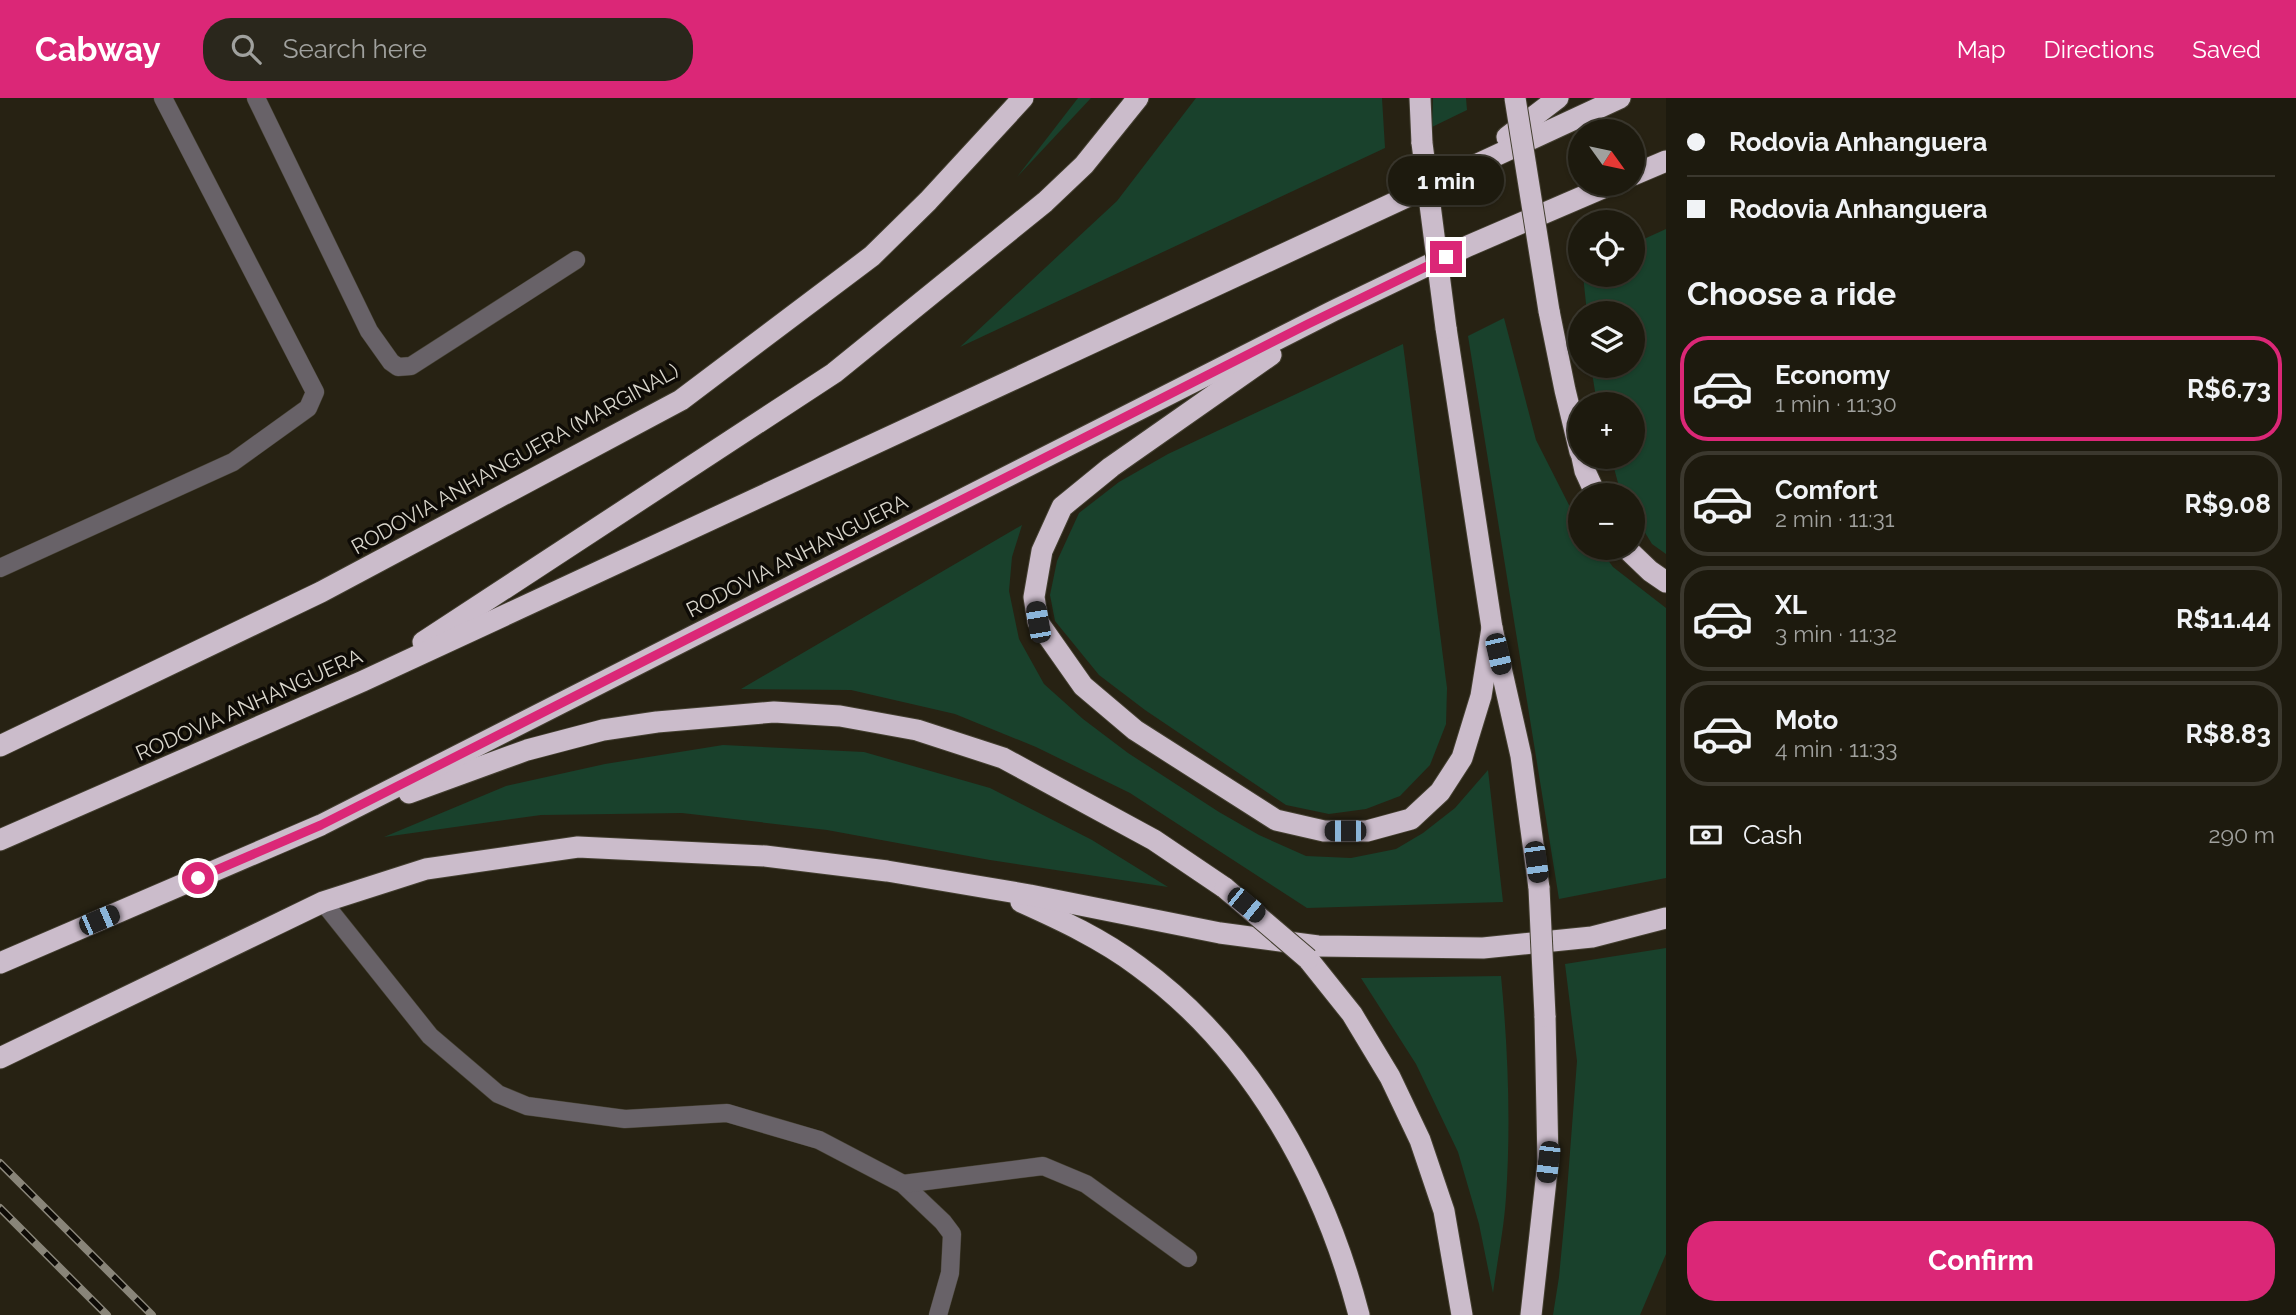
<!DOCTYPE html>
<html lang="en">
<head>
<meta charset="utf-8">
<style>
	body { margin:0; font-family:Raleway,sans-serif; background:#2a271c; color:#f1f3f6; height:100vh; display:flex; flex-direction:column; font-size:26px; white-space:nowrap }
	* { box-sizing:border-box; margin:0 }
	p { font-size:23px; color:#a0a19e }
	.icon { flex:none; width:38px; height:38px; fill:none; stroke:currentColor; stroke-width:2; stroke-linecap:round; stroke-linejoin:round }
	.map { position:relative; flex:1; overflow:hidden }
	.panel { display:flex; flex-direction:column; background:#1d1a0e; width:630px }
	.panel>* { flex:none }
	.banner { display:grid; align-content:center; height:154px; padding:0 21px; background:#1d1a0e }
	.needle { width:46px; rotate:123deg }
	.tools { position:absolute; left:1568px; top:21px; display:grid; gap:14px }
	.tools a { display:grid; place-items:center; width:77px; height:77px; border-radius:50%; background:#1d1a0e; box-shadow:0 2px 5px #0004,0 0 0 2px #3b382e; font-size:35px }
	.end { position:absolute; width:32px; height:32px; margin:-16px; border:9px solid #db2777; background:#fff; box-shadow:0 0 0 4px #fff }
	.from { border-radius:50% }
	.bubble { position:absolute; height:49px; border-radius:24px; background:#1d1a0e; box-shadow:0 2px 5px #0004,0 0 0 2px #3b382e; font-size:23px; font-weight:700; line-height:49px; text-align:center }
	.car { position:absolute; width:21px; height:42px; margin:-21px -10px; border-radius:9px; box-shadow:0 0 5px 2px #0007; background:linear-gradient(#222 24%,#8ab4d8 0 40%,#222 0 76%,#8ab4d8 0 86%,#222 0) }
	.banner b { display:flex; align-items:center; gap:24px; height:66px; font-size:26px }
	.banner b+b { border-top:2px solid #3b382e }
	.banner i { width:18px; height:18px; background:#f1f3f6 }
	ul { padding:0; list-style:none }
	li { display:flex; align-items:center; gap:21px; height:105px; margin:0 14px 10px; padding:0 7px; border:4px solid #3b382e; border-radius:28px }
	li div { flex:1 }
	li b { display:block; font-size:26px }
	li em { font-style:normal; font-weight:700 }
	li.on { border-color:#db2777 }
	li>.icon { width:63px; height:63px; stroke-width:1.5 }
	h2 { padding:0 21px; font-size:32px; line-height:84px }
	.pay { display:flex; align-items:center; gap:18px; height:77px; padding:0 21px; font-size:26px }
	.pay p { margin-inline-start:auto }
	.cta { display:flex; gap:14px; margin-top:auto; padding:14px 21px }
	.cta a { flex:1; height:80px; border-radius:28px; background:#db2777; color:#fff; font-size:28px; font-weight:700; line-height:80px; text-align:center }
	header { display:flex; align-items:center; gap:42px; box-sizing:border-box; height:98px; padding:0 35px; background:#db2777; color:#fff }
	header strong { font-size:33px }
	nav { display:flex; gap:38px; margin-inline-start:auto; font-size:24px }
	.search { width:490px; height:63px; background:#2a271c; display:flex; align-items:center; gap:18px; box-sizing:border-box; padding:0 24px; border-radius:28px; color:#a0a19e; font-size:26px }
	main { display:flex; flex:1; min-height:0 }
	.map>svg:first-child { display:block }
	.green { fill:#19412c }
	.lines { fill:none; stroke-linecap:round; stroke-linejoin:round }
	.minor-casing { stroke:#433f30; stroke-width:19 }
	.highway-casing { stroke:#433f30; stroke-width:23 }
	.minor { stroke:#686268; stroke-width:18 }
	.highway { stroke:#cbbccb; stroke-width:21 }
	.rail-casing { stroke:#898579; stroke-width:8 }
	.rail { stroke:#0e0b06; stroke-width:5; stroke-dasharray:16; stroke-linecap:butt }
	.highway-bridge-casing { stroke:#433f30; stroke-width:23; stroke-linecap:butt }
	.highway-bridge { stroke:#cbbccb; stroke-width:21 }
	.route { stroke:#db2777; stroke-width:9 }
	.labels { text-anchor:middle; stroke-width:7; stroke-linejoin:round; paint-order:stroke }
	.street-label { font-size:21px; fill:#d8d5cb; stroke:#0e0b06 }
</style>
</head>
<body>
<header>
<strong>Cabway</strong>
<div class="search"><svg class="icon" aria-label="search" viewBox="0 0 24 24"><circle cx="10" cy="10" r="6"/><path d="M15 15l6 6"/></svg>Search here</div>
<nav><a>Map</a><a>Directions</a><a>Saved</a></nav>
</header>
<main>
<div class="map">
<svg width="1666" height="1217" viewBox="0 0 1666 1217">
	<rect width="100%" height="100%" fill="#272213"/>
	<g class="green">
		<polygon points="1078,0 1091,0 1017,79"/>
		<polygon points="1196,0 1382,0 1385,50 960,249 1117,103"/>
		<polygon points="1433,0 1466,0 1467,12 1432,29"/>
		<polygon points="1666,131 1666,456 1652,446 1633,415 1633,397 1621,396 1611,359 1633,359 1633,306 1597,306 1591,268 1633,268 1633,215 1587,215 1583,177 1633,177 1633,146"/>
		<polygon points="1504,220 1536,342 1571,411 1580,424 1580,450 1599,450 1613,469 1666,510 1666,780 1559,801 1468,238"/>
		<polygon points="1403,246 1447,590 1446,626 1430,667 1400,698 1366,711 1329,716 1286,707 1145,612 1099,577 1055,523 1050,497 1057,463 1079,415 1119,384 1168,356"/>
		<polygon points="1022,427 1012,459 1009,493 1019,541 1044,586 1083,621 1128,655 1219,714 1259,737 1306,758 1351,760 1396,751 1423,735 1455,710 1488,672 1503,804 1307,810 1130,695 1036,649 955,616 851,592 741,591"/>
		<polygon points="723,647 864,654 990,690 1092,742 1168,789 990,762 827,732 682,715 541,717 384,739 506,688 605,666"/>
		<polygon points="1666,850 1666,1156 1640,1217 1553,1217 1559,1179 1566,1106 1577,963 1565,866"/>
		<path d="M1501,878C1508,951 1511,1025 1506,1099C1504,1131 1497,1164 1493,1195L1479,1126L1458,1054L1416,966L1361,880Z"/>
	</g>
	<g class="lines">
		<g class="minor-casing">
			<g id="minor">
				<polyline points="256,0 369,233 391,264 398,269 411,268 576,162"/>
				<polyline points="0,470 233,364 308,310 315,294 163,0"/>
				<polyline points="323,804 430,938 498,996 527,1008 625,1021 727,1015 819,1042 903,1086 943,1124 952,1136 950,1175 938,1217"/>
				<polyline points="903,1086 1043,1068 1086,1086 1188,1160"/>
			</g>
		</g>
		<g class="highway-casing">
			<g id="highway">
				<polyline points="1420,0 1422,45"/>
				<polyline points="1507,39 1558,0"/>
				<polyline points="1633,77 1666,63"/>
				<polyline points="1549,213 1565,292 1580,354"/>
				<polyline points="1446,230 1492,530 1521,658 1539,790"/>
				<polyline points="1271,257 1111,369 1062,409 1042,453 1034,499 1038,524 1083,588 1135,632 1276,722 1324,733 1367,733 1411,721 1440,694 1462,660 1481,598 1492,530"/>
				<polyline points="1582,359 1585,373 1596,397"/>
				<polyline points="1626,450 1650,473 1666,484"/>
				<polyline points="423,544 834,275 1045,104 1084,67 1138,0"/>
				<polyline points="0,648 321,494 681,302 872,158 928,103 1023,0"/>
				<polyline points="409,695 527,652 603,632 657,624 774,614 840,618 917,632 1003,660 1154,742 1225,790"/>
				<polyline points="0,742 363,583 1620,0"/>
				<path d="M1021,804C1061,822 1102,841 1138,868C1252,951 1324,1082 1359,1217"/>
				<polyline points="1308,861 1352,916 1390,979 1420,1042 1444,1113 1462,1217"/>
				<polyline points="0,865 321,727 1333,213 1468,148 1612,86"/>
				<polyline points="0,960 323,804 426,771 578,749 765,758 887,773 1030,797 1220,835 1318,848 1483,850 1592,839 1666,820"/>
				<polyline points="1531,1217 1548,1064 1545,918"/>
			</g>
		</g>
		<use href="#minor" class="minor"/>
		<use href="#highway" class="highway"/>
		<g class="rail-casing">
			<g id="rail">
				<polyline points="0,1065 152,1217"/>
				<polyline points="0,1110 107,1217"/>
			</g>
		</g>
		<use href="#rail" class="rail"/>
		<g class="highway-bridge-casing">
			<g id="highway-bridge">
				<polyline points="1515,0 1549,213"/>
				<polyline points="1422,45 1446,230"/>
				<polyline points="1225,790 1308,861"/>
				<polyline points="1539,790 1545,918"/>
			</g>
		</g>
		<use href="#highway-bridge" class="highway-bridge"/>
	</g>
	<g class="lines">
		<polyline class="route" points="198,780 321,727 1308,226 1446,159"/>
	</g>
	<g class="labels">
		<g class="street-label">
			<text transform="translate(515 361) rotate(-29)" y="7">RODOVIA ANHANGUERA (MARGINAL)</text>
			<text transform="translate(797 458) rotate(-27)" y="7">RODOVIA ANHANGUERA</text>
			<text transform="translate(249 607) rotate(-24)" y="7">RODOVIA ANHANGUERA</text>
		</g>
	</g>
</svg>
<div class="tools">
<a><svg class="needle" viewBox="-14 -14 28 28"><path d="M0-13l5 13h-10z" fill="#e53935"/><path d="M0 13l5-13h-10z" fill="#a0a19e"/></svg></a>
<a><svg class="icon" aria-label="locate" viewBox="0 0 24 24"><circle cx="12" cy="12" r="6"/><path d="M12 2v4M12 18v4M2 12h4M18 12h4"/></svg></a>
<a><svg class="icon" aria-label="layers" viewBox="0 0 24 24"><path d="M12 4l9 5-9 5-9-5zM3 14l9 5 9-5"/></svg></a>
<a>+</a>
<a>−</a>
</div>
<i class="end from" style="left:198px;top:780px"></i>
<i class="end" style="left:1446px;top:159px"></i>
<div class="bubble" style="left:1388px;top:58px;width:116px">1 min</div>
<i class="car" style="left:1038px;top:524px;rotate:350deg"></i>
<i class="car" style="left:1498px;top:556px;rotate:167deg"></i>
<i class="car" style="left:1345px;top:733px;rotate:270deg"></i>
<i class="car" style="left:1536px;top:764px;rotate:172deg"></i>
<i class="car" style="left:1246px;top:807px;rotate:129deg"></i>
<i class="car" style="left:99px;top:822px;rotate:67deg"></i>
<i class="car" style="left:1548px;top:1064px;rotate:187deg"></i>
</div>
<section class="panel">
<div class="banner">
<b><i class="from"></i>Rodovia Anhanguera</b>
<b><i></i>Rodovia Anhanguera</b>
</div>
<h2>Choose a ride</h2>
<ul>
<li class="on"><svg class="icon" aria-label="car" viewBox="0 0 24 24"><path d="M5 17H2v-5l4-1 3-4h7l3 4 3 1v5h-3M9 17h6M6 11h13"/><circle cx="7" cy="17" r="2"/><circle cx="17" cy="17" r="2"/></svg><div><b>Economy</b><p>1 min · 11:30</p></div><em>R$6.73</em></li>
<li><svg class="icon" aria-label="car" viewBox="0 0 24 24"><path d="M5 17H2v-5l4-1 3-4h7l3 4 3 1v5h-3M9 17h6M6 11h13"/><circle cx="7" cy="17" r="2"/><circle cx="17" cy="17" r="2"/></svg><div><b>Comfort</b><p>2 min · 11:31</p></div><em>R$9.08</em></li>
<li><svg class="icon" aria-label="car" viewBox="0 0 24 24"><path d="M5 17H2v-5l4-1 3-4h7l3 4 3 1v5h-3M9 17h6M6 11h13"/><circle cx="7" cy="17" r="2"/><circle cx="17" cy="17" r="2"/></svg><div><b>XL</b><p>3 min · 11:32</p></div><em>R$11.44</em></li>
<li><svg class="icon" aria-label="car" viewBox="0 0 24 24"><path d="M5 17H2v-5l4-1 3-4h7l3 4 3 1v5h-3M9 17h6M6 11h13"/><circle cx="7" cy="17" r="2"/><circle cx="17" cy="17" r="2"/></svg><div><b>Moto</b><p>4 min · 11:33</p></div><em>R$8.83</em></li>
</ul>
<div class="pay"><svg class="icon" aria-label="cash" viewBox="0 0 24 24"><path d="M3 7h18v10H3z"/><circle cx="12" cy="12" r="2"/></svg>Cash<p>290 m</p></div>
<div class="cta"><a>Confirm</a></div>
</section>
</main>
</body>
</html>
